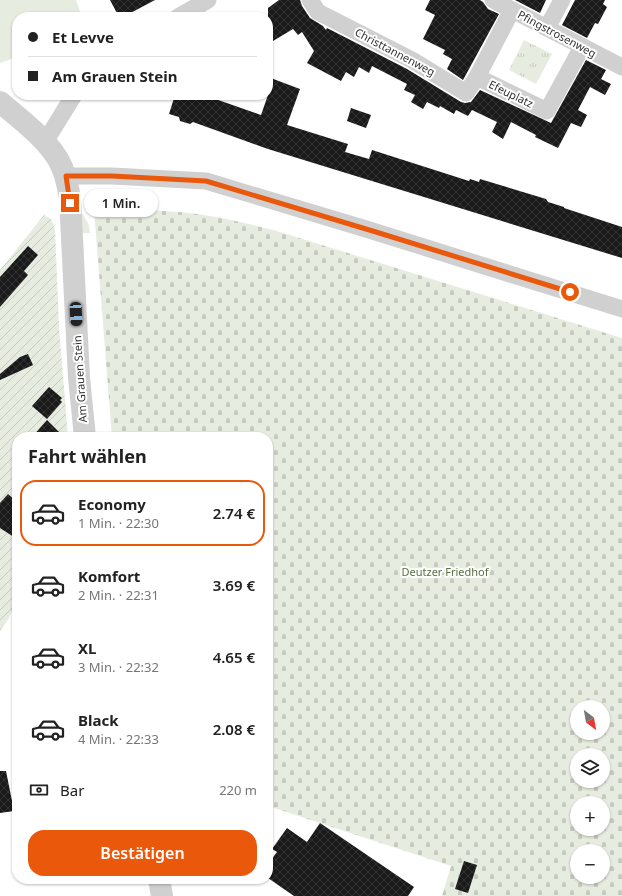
<!DOCTYPE html>
<html lang="de">
<head>
<meta charset="utf-8">
<style>
	body { margin:0; font-family:"Noto Sans",sans-serif; background:#f6f6f6; color:#222; height:100vh; display:flex; flex-direction:column; font-size:15px; white-space:nowrap }
	* { box-sizing:border-box; margin:0 }
	p { font-size:13px; color:#767676 }
	.icon { flex:none; width:22px; height:22px; fill:none; stroke:currentColor; stroke-width:2; stroke-linecap:round; stroke-linejoin:round }
	.map { position:relative; flex:1; overflow:hidden }
	.panel { position:absolute; left:12px; top:432px; width:261px; height:452px; display:flex; flex-direction:column; background:#fff; border-radius:16px; box-shadow:0 1px 3px #0004 }
	.panel>* { flex:none }
	.hud { position:absolute; left:12px; top:12px; width:261px; height:88px; border-radius:16px; box-shadow:0 1px 3px #0004; display:grid; align-content:center; height:88px; padding:0 16px; background:#fff }
	.needle { width:26px; rotate:149deg }
	.fabs { position:absolute; left:570px; top:700px; display:grid; gap:8px }
	.fabs a { display:grid; place-items:center; width:40px; height:40px; border-radius:50%; background:#fff; box-shadow:0 1px 3px #0004; font-size:20px }
	.end { position:absolute; width:18px; height:18px; margin:-9px; border:5px solid #ea580c; background:#fff; box-shadow:0 0 0 2px #fff }
	.from { border-radius:50% }
	.bubble { position:absolute; height:28px; border-radius:14px; background:#fff; box-shadow:0 1px 3px #0004; font-size:13px; font-weight:600; line-height:28px; text-align:center }
	.car { position:absolute; width:12px; height:24px; margin:-12px -6px; border-radius:5px; box-shadow:0 0 3px 1px #0007; background:linear-gradient(#222 24%,#8ab4d8 0 40%,#222 0 76%,#8ab4d8 0 86%,#222 0) }
	.hud b { display:flex; align-items:center; gap:14px; height:38px; font-size:15px }
	.hud b+b { border-top:1px solid #e0e0e0 }
	.hud i { width:10px; height:10px; background:#222 }
	ul { padding:0; list-style:none }
	li { display:flex; align-items:center; gap:12px; height:66px; margin:0 8px 6px; padding:0 8px; border:2px solid transparent; border-radius:16px }
	li div { flex:1 }
	li b { display:block; font-size:15px }
	li em { font-style:normal; font-weight:600 }
	li.selected { border-color:#ea580c }
	li>.icon { width:36px; height:36px; stroke-width:1.5 }
	h2 { padding:0 16px; font-size:18px; line-height:48px }
	.pay { display:flex; align-items:center; gap:10px; height:44px; padding:0 16px; font-size:15px }
	.pay p { margin-inline-start:auto }
	.primary-button { display:flex; gap:8px; margin-top:auto; padding:8px 16px }
	.primary-button a { flex:1; height:46px; border-radius:16px; background:#ea580c; color:#fff; font-size:16px; font-weight:600; line-height:46px; text-align:center }
	.map>svg:first-child { display:block }
	.grass { fill:url(#grass-tufts) }
	.cemetery { fill:url(#cemetery-stones); fill-rule:evenodd }
	.park { fill:#e6ecdf }
	.garden { fill:url(#garden-furrows) }
	.building { fill:url(#building-cross-hatch) }
	.lines { fill:none; stroke-linecap:round; stroke-linejoin:round }
	.minor { stroke:#d0d0d0; stroke-width:17 }
	.tertiary { stroke:#d0d0d0; stroke-width:22 }
	.route { stroke:#ea580c; stroke-width:5 }
	.labels { text-anchor:middle; stroke-width:4; stroke-linejoin:round; paint-order:stroke }
	.street-label { font-size:11px; fill:#333; stroke:#fff }
	.park-label { font-size:11px; fill:#56703f; stroke:#fff }
</style>
</head>
<body>
<div class="map">
<svg width="622" height="896" viewBox="0 0 622 896">
	<defs>
		<pattern id="grass-tufts" width="24" height="20" patternUnits="userSpaceOnUse"><rect width="24" height="20" fill="#e6ecdf"/><path d="M3 7l-1-3M5 7V3M7 7l1-3M15 17l-1-3M17 17v-4M19 17l1-3" fill="none" stroke="#c6cbc0"/></pattern>
		<pattern id="cemetery-stones" width="16" height="16" patternUnits="userSpaceOnUse"><rect width="16" height="16" fill="#e6ecdf"/><path d="M2 7V4a2 2 0 0 1 4 0v3zM10 15v-3a2 2 0 0 1 4 0v3z" fill="#c6cbc0"/></pattern>
		<pattern id="garden-furrows" width="10" height="10" patternUnits="userSpaceOnUse"><rect width="10" height="10" fill="#e6ecdf"/><path d="M-1 1l2-2M0 10L10 0M9 11l2-2" fill="none" stroke="#c6cbc0"/></pattern>
		<pattern id="building-cross-hatch" width="8" height="8" patternUnits="userSpaceOnUse"><rect width="8" height="8" fill="#1a1a1a"/><path d="M0 0l8 8M0 8l8-8" fill="none" stroke="#333"/></pattern>
	</defs>
	<rect width="100%" height="100%" fill="#fff"/>
	<g class="grass">
		<polygon points="524,40 552,54 536,84 509,70"/>
		<polygon points="81,211 89,225 90,233 79,233"/>
	</g>
	<path class="cemetery" d="M108,209C142,210 177,210 210,216C234,220 257,226 280,232L622,338V896H442L451,866L268,806V437H112L94,210ZM577,707H603V733H577ZM577,755H603V781H577ZM577,803H603V829H577ZM577,851H603V877H577Z"/>
	<polygon class="park" points="0,0 76,0 82,17 17,17 17,57 0,63"/>
	<polygon class="garden" points="44,215 51,219 55,229 59,327 68,437 17,437 17,599 9,618 0,631 0,270"/>
	<g class="building">
		<polygon points="110,0 155,0 123,17 119,17"/>
		<polygon points="279,0 300,0 302,6 310,18 323,26 326,30 327,28 407,69 461,102 465,103 471,102 480,90 551,123 586,60 606,70 601,79 611,84 605,95 590,87 578,110 587,115 581,127 571,123 558,148 535,137 536,135 511,122 503,139 492,132 497,122 472,110 468,116 456,110 454,114 440,106 439,108 427,102 423,109 411,102 415,95 404,90 407,84 372,66 369,73 359,67 354,77 346,72 341,81 307,63 314,51 302,32 298,35 293,29 268,44 268,8"/>
		<polygon points="430,0 480,0 483,2 488,9 499,14 463,80 447,69 452,59 443,54 445,50 423,39 435,15 425,10"/>
		<polygon points="515,0 546,0 540,13"/>
		<polygon points="575,0 605,0 603,4 607,7 598,24 595,23 587,38 562,25"/>
		<polygon points="268,77 300,89 287,125 348,144 345,152 369,159 372,150 469,181 470,179 479,182 480,179 546,199 548,202 564,207 564,208 622,227 622,258 268,149 193,122 190,124 180,121 179,117 169,114 175,95 204,95 261,115 268,95"/>
		<polygon points="351,108 371,115 366,128 347,121"/>
		<polygon points="28,246 38,255 24,271 28,275 0,307 0,277"/>
		<polygon points="28,354 33,365 0,380 0,374 20,357"/>
		<polygon points="49,387 62,398 60,400 62,402 47,419 32,406"/>
		<polygon points="47,420 64,437 32,437"/>
		<polygon points="8,494 17,502 17,539 0,528 0,503"/>
		<polygon points="0,771 6,771 14,811 0,813"/>
		<polygon points="320,823 414,887 408,896 294,896 268,878 268,864 277,852 272,849 287,828 307,842"/>
		<polygon points="464,861 477,865 468,893 455,889"/>
	</g>
	<g class="lines">
		<g class="minor">
			<polyline points="310,0 318,12 412,60 466,93 477,77"/>
			<polyline points="493,0 622,67"/>
			<polyline points="512,10 477,77 547,111 582,47"/>
			<polyline points="178,17 208,0"/>
			<polyline points="547,28 562,0"/>
			<polyline points="45,142 74,95"/>
			<polyline points="66,176 112,176 206,181 366,229 622,309"/>
		</g>
		<g class="tertiary">
			<path d="M0,102C19,118 51,142 61,165C66,175 68,187 70,198L79,378L85,437"/>
			<polyline points="159,879 162,896"/>
		</g>
	</g>
	<g class="lines">
		<polyline class="route" points="70,203 66,176 112,176 206,181 376,232 570,292"/>
	</g>
	<g class="labels">
		<g class="street-label">
			<text transform="translate(557 34) rotate(28)" y="4">Pfingstrosenweg</text>
			<text transform="translate(395 52) rotate(28)" y="4">Christtannenweg</text>
			<text transform="translate(511 94) rotate(26)" y="4">Efeuplatz</text>
			<text transform="translate(80 379) rotate(-94)" y="4">Am Grauen Stein</text>
		</g>
		<g class="park-label">
			<text x="445" y="576">Deutzer Friedhof</text>
		</g>
	</g>
</svg>
<div class="fabs">
<a><svg class="needle" viewBox="-14 -14 28 28"><path d="M0-13l5 13h-10z" fill="#e53935"/><path d="M0 13l5-13h-10z" fill="#767676"/></svg></a>
<a><svg class="icon" aria-label="layers" viewBox="0 0 24 24"><path d="M12 4l9 5-9 5-9-5zM3 14l9 5 9-5"/></svg></a>
<a>+</a>
<a>−</a>
</div>
<i class="end from" style="left:570px;top:292px"></i>
<i class="end" style="left:70px;top:203px"></i>
<div class="bubble" style="left:84px;top:189px;width:74px">1 Min.</div>
<i class="car" style="left:76px;top:314px;rotate:177deg"></i>
<div class="hud">
<b><i class="from"></i>Et Levve</b>
<b><i></i>Am Grauen Stein</b>
</div>
<section class="panel">
<h2>Fahrt wählen</h2>
<ul>
<li class="selected"><svg class="icon" aria-label="car" viewBox="0 0 24 24"><path d="M5 17H2v-5l4-1 3-4h7l3 4 3 1v5h-3M9 17h6M6 11h13"/><circle cx="7" cy="17" r="2"/><circle cx="17" cy="17" r="2"/></svg><div><b>Economy</b><p>1 Min. · 22:30</p></div><em>2.74 €</em></li>
<li><svg class="icon" aria-label="car" viewBox="0 0 24 24"><path d="M5 17H2v-5l4-1 3-4h7l3 4 3 1v5h-3M9 17h6M6 11h13"/><circle cx="7" cy="17" r="2"/><circle cx="17" cy="17" r="2"/></svg><div><b>Komfort</b><p>2 Min. · 22:31</p></div><em>3.69 €</em></li>
<li><svg class="icon" aria-label="car" viewBox="0 0 24 24"><path d="M5 17H2v-5l4-1 3-4h7l3 4 3 1v5h-3M9 17h6M6 11h13"/><circle cx="7" cy="17" r="2"/><circle cx="17" cy="17" r="2"/></svg><div><b>XL</b><p>3 Min. · 22:32</p></div><em>4.65 €</em></li>
<li><svg class="icon" aria-label="car" viewBox="0 0 24 24"><path d="M5 17H2v-5l4-1 3-4h7l3 4 3 1v5h-3M9 17h6M6 11h13"/><circle cx="7" cy="17" r="2"/><circle cx="17" cy="17" r="2"/></svg><div><b>Black</b><p>4 Min. · 22:33</p></div><em>2.08 €</em></li>
</ul>
<div class="pay"><svg class="icon" aria-label="cash" viewBox="0 0 24 24"><path d="M3 7h18v10H3z"/><circle cx="12" cy="12" r="2"/></svg>Bar<p>220 m</p></div>
<div class="primary-button"><a>Bestätigen</a></div>
</section>
</div>
</body>
</html>
